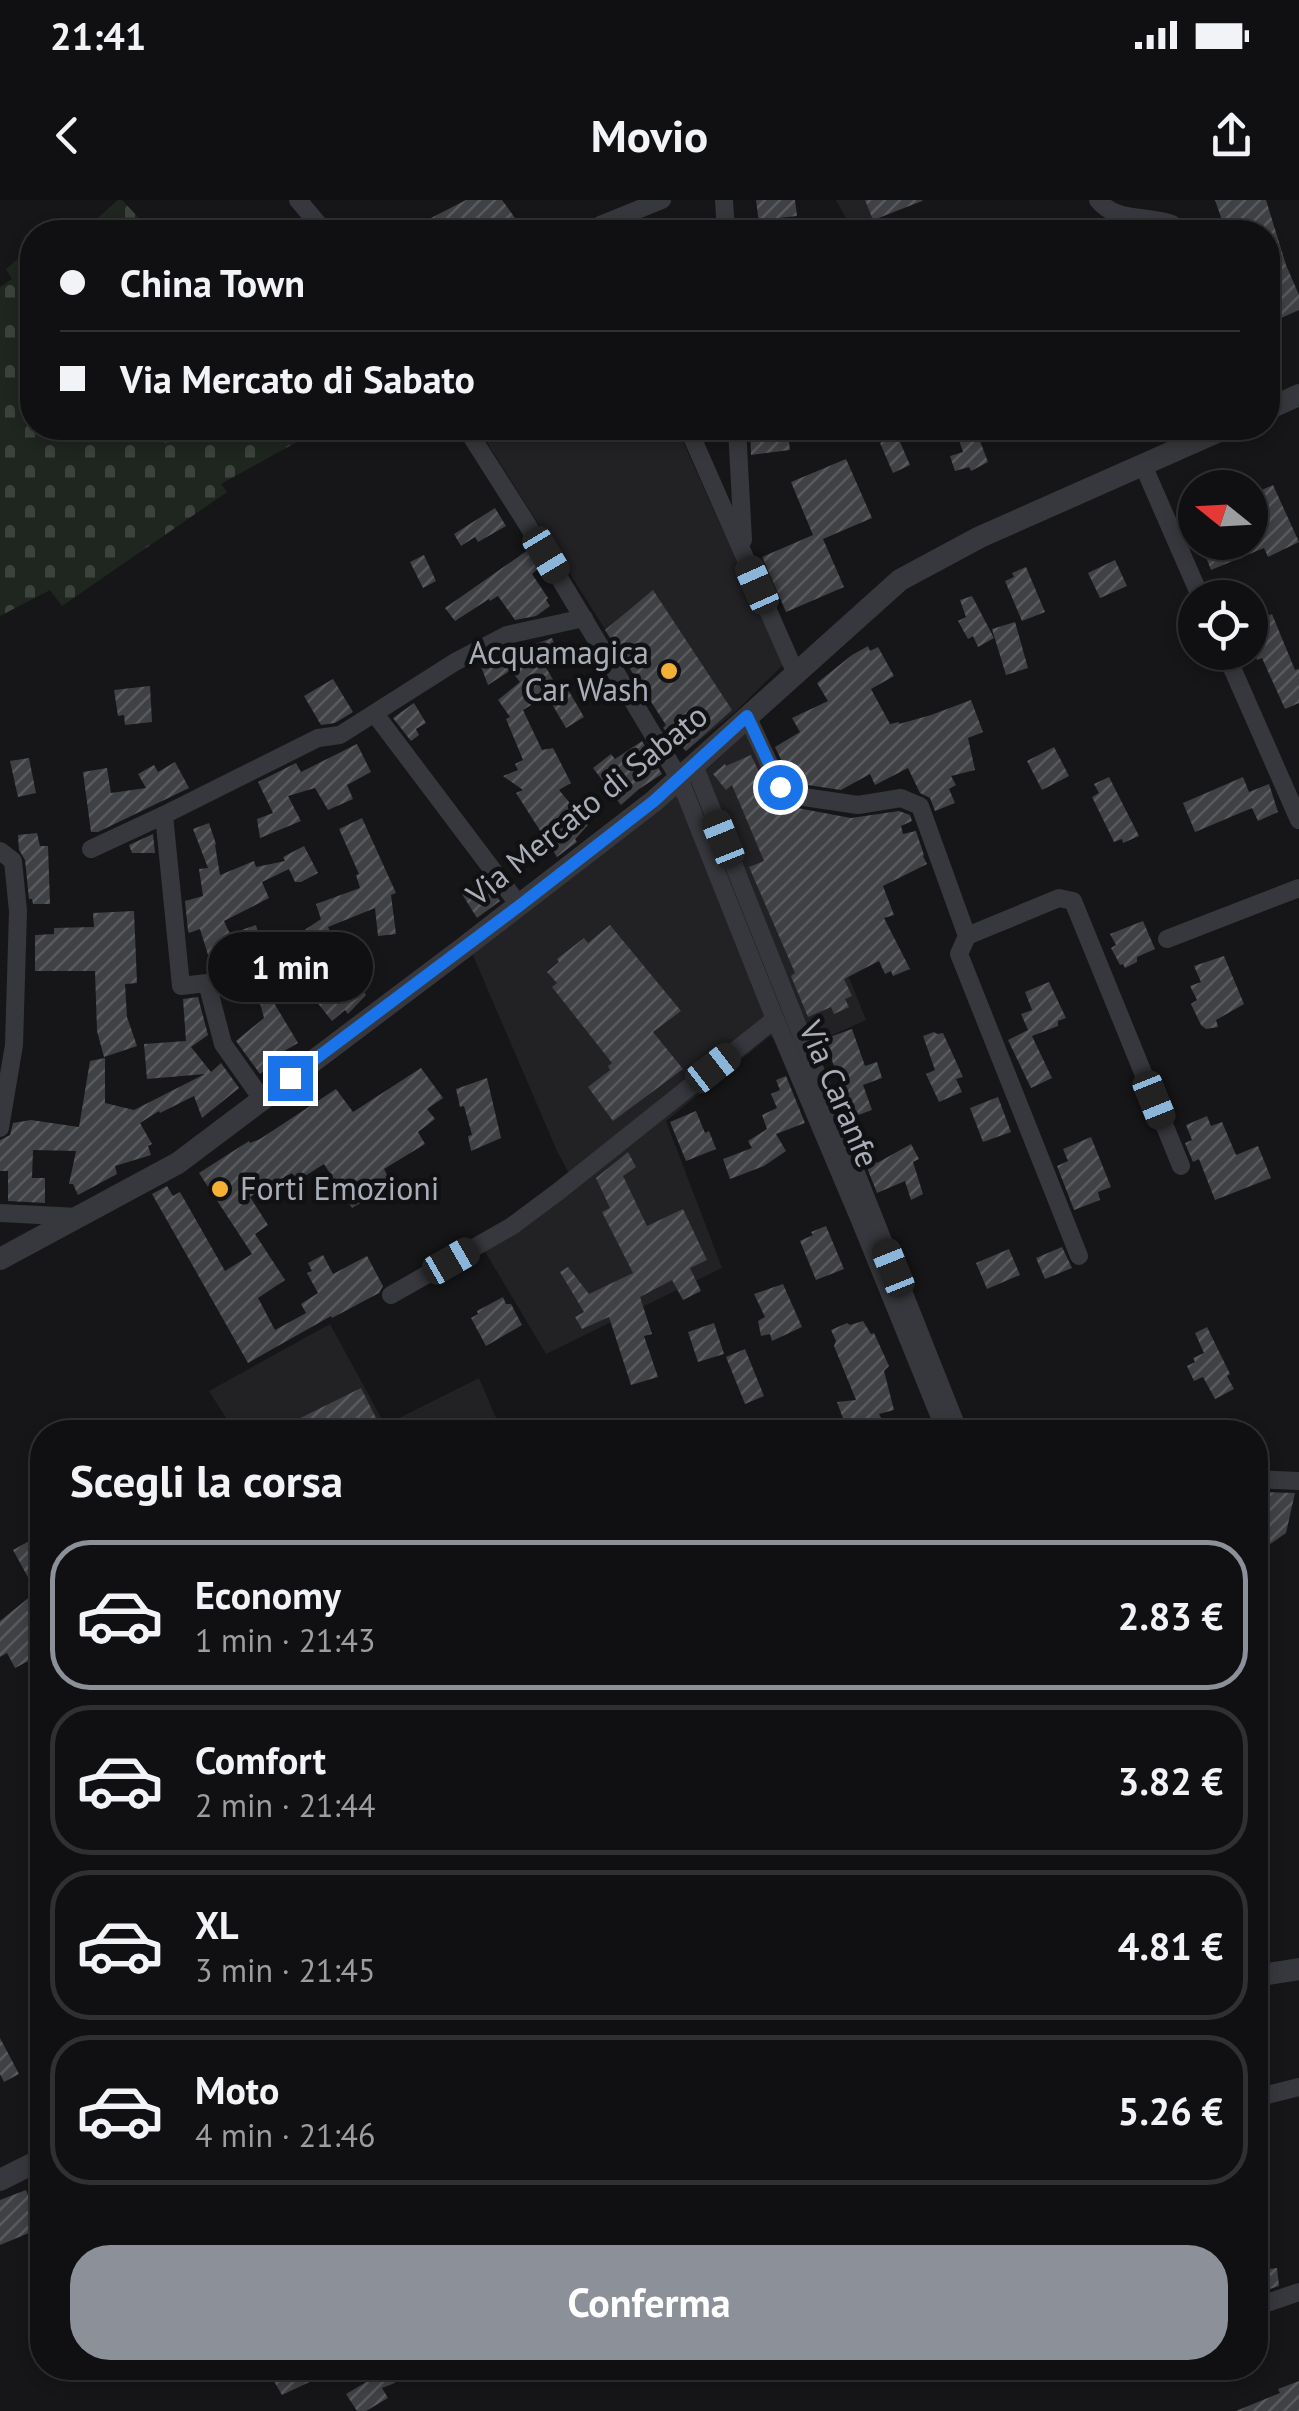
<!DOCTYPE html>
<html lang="it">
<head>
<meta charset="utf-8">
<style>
	body { margin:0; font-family:"PT Sans",sans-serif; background:#1e1e20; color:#f1f3f6; height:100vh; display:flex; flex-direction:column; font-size:38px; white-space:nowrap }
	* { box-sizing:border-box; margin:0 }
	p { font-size:32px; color:#9c9d9f }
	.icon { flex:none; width:55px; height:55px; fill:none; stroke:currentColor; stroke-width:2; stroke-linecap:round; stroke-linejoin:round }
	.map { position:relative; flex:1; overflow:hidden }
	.side { position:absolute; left:30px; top:1220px; width:1238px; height:960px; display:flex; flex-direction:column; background:#101012; border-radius:40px; box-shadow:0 5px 15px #0003,0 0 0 2px #303032 }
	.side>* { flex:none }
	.guide { position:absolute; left:20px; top:20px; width:1260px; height:220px; border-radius:40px; box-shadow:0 5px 15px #0003,0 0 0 2px #303032; display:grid; align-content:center; height:220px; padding:0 40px; background:#101012 }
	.needle { width:65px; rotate:288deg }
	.fabs { position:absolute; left:1178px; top:270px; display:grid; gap:20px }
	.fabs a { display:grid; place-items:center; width:90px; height:90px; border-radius:50%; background:#101012; box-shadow:0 5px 15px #0003,0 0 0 2px #303032; font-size:50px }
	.end { position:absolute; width:45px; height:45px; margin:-22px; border:12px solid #1a73e8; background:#fff; box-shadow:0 0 0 5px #fff }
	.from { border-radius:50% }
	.bubble { position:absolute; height:70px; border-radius:35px; background:#101012; box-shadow:0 5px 15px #0003,0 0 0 2px #303032; font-size:32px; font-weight:800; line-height:70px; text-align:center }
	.car { position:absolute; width:30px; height:60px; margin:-30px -15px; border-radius:12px; box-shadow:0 0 8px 2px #0007; background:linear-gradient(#222 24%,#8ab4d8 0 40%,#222 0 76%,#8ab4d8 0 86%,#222 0) }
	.guide b { display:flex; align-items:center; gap:35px; height:95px; font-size:38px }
	.guide b+b { border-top:2px solid #303032 }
	.guide i { width:25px; height:25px; background:#f1f3f6 }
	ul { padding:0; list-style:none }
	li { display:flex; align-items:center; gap:30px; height:150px; margin:0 20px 15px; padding:0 20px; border:5px solid #303032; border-radius:40px }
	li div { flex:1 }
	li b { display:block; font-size:38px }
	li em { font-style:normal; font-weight:800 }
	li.active { border-color:#8c9099 }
	li>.icon { width:90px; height:90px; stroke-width:1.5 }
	h2 { padding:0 40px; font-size:45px; line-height:120px }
	.cta { display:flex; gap:20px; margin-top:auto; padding:20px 40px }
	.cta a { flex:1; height:115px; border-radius:40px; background:#8c9099; color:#fff; font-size:40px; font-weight:800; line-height:115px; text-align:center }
	.status { display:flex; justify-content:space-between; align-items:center; height:70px; padding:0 50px; background:#101012; direction:ltr }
	.status svg { height:28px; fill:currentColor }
	header { display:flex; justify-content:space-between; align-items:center; height:130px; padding:0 40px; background:#101012; font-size:45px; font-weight:800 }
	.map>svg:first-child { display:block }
	.built { fill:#222225 }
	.cemetery { fill:url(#cemetery-stones) }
	.building { fill:url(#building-hatch) }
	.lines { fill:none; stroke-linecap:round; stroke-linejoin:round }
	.minor { stroke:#37383d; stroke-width:18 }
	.tertiary { stroke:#37383d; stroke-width:22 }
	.route { stroke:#1a73e8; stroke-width:12 }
	.poi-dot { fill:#f2b134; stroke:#111113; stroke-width:4 }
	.labels { text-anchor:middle; stroke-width:9; stroke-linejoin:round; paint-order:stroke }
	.poi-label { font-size:32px; fill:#a8adb8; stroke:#111113; text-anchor:end }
	.street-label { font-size:32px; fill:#a8adb8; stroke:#111113 }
</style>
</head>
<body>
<div class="status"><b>21:41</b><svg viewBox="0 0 49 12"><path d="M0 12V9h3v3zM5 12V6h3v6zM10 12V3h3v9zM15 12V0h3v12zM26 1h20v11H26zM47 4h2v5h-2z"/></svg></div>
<header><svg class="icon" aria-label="back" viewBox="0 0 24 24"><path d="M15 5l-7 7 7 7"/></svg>Movio<svg class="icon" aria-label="share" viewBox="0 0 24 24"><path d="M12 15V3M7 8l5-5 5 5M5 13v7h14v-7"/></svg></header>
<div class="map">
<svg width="1299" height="2211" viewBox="0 0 1299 2211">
	<defs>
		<pattern id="cemetery-stones" width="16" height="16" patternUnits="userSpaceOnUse" patternTransform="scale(2.5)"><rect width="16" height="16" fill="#1e261f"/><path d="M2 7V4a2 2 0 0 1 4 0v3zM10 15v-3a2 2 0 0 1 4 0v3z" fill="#3c433d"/></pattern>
		<pattern id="building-hatch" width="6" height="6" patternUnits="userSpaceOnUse" patternTransform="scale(2.5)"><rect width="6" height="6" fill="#404145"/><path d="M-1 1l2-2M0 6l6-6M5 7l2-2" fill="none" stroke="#595a5e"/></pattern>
	</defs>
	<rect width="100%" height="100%" fill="#161618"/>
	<g class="built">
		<polygon points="836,0 925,0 852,29"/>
		<polygon points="523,228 677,228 783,465 734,513 686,551 675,540 486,241"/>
		<polygon points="750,529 866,820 795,852 770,836 666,921 722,1068 546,1154 480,1043 572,979 557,951 472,753"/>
		<polygon points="330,1124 385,1225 479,1178 502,1232 235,1232 209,1191"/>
	</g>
	<g class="cemetery">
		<polygon points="118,0 122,0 152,32 82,32"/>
		<polygon points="32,47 32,228 322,228 221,284 227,292 62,406 50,390 0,416 0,87 12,79 6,69"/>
	</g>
	<g class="building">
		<polygon points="466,0 502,0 515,18 501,32 454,32 448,25 435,31 429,19"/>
		<polygon points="756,0 795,0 797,16 778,18 780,32 760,32"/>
		<polygon points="865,0 922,0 922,1 873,20"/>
		<polygon points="1215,0 1266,0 1286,65 1299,95 1299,110 1268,124 1268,32 1226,32"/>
		<polygon points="131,228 189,228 166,243"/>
		<polygon points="750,228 787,228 790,250 751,255"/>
		<polygon points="955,228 975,228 988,262 971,271 969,267 955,271 950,256 963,252"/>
		<polygon points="897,235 910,265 893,273 880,243"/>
		<polygon points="846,259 872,318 823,339 844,387 786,412 762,357 813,335 791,282"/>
		<polygon points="1273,285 1299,342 1268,357 1264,348 1211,370 1200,342 1262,342 1250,318 1250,295"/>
		<polygon points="495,308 506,326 478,342 475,337 461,346 454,334"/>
		<polygon points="528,350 539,368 532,374 548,398 546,400 550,406 536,416 515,420 498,396 490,401 489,399 455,421 445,408"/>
		<polygon points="424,355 436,381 423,388 410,362"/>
		<polygon points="1115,360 1127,386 1100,398 1088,373"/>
		<polygon points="1026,367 1045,412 1022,421 1005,381 1014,377 1012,373"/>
		<polygon points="653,390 732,510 686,551 663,528 666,525 605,430"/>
		<polygon points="972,396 994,438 978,447 973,436 968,439 958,421 966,417 960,400"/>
		<polygon points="1272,414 1295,470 1299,469 1299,503 1285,509 1262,458 1257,460 1250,444 1250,424"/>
		<polygon points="1015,422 1028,468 1006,475 992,429"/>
		<polygon points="552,438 560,458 544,464 560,492 567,488 584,517 566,528 549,499 551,498 539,500 523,510 542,550 553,548 571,583 559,590 588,625 575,639 577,642 557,657 516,593 523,590 503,576 518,570 515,564 523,560 506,519 510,517 498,500 520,482 511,470 488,485 480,464"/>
		<polygon points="868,446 870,451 878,447 894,476 871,489 890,524 899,522 899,524 931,515 971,500 983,532 968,538 975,570 951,576 956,585 949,589 955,603 935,611 930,598 920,593 908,568 875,585 870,574 841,590 801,584 790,578 775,547 800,532 792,518 828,501 817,483 852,455"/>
		<polygon points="333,479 353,512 335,523 321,525 304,496"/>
		<polygon points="150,486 152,522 125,525 124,515 118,516 114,490"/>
		<polygon points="414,503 426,523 416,529 419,535 411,541 393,518"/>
		<polygon points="642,541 662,574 639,589 621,605 593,568 611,554 615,559"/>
		<polygon points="357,544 371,572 347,585 353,599 328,610 315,588 288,596 301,621 260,638 257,619 273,613 258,582 296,563 301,572"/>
		<polygon points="1054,547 1069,576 1042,590 1027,561"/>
		<polygon points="751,555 769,593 792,607 851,618 899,611 910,615 912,621 901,626 903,634 916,631 924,655 923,656 927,664 883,686 894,715 884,718 910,769 893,776 891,771 885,774 879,761 844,779 852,796 845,799 849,807 834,814 831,807 808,817 791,776 795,773 749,667 764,661 732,585 726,590 713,574 725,564 726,566"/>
		<polygon points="29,558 36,593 18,597 10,561"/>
		<polygon points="175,562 189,588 98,632 91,632 83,572 107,568 111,593 146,588 138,574 154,565 158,572"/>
		<polygon points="1109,577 1139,636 1123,643 1122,639 1114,642 1092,597 1099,593 1094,584"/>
		<polygon points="1243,577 1249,592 1269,584 1278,612 1258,621 1252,608 1195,632 1183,603"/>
		<polygon points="362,618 396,693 391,695 396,734 378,736 375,708 328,727 345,764 363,782 361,786 366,795 348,814 345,810 332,821 275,750 321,719 316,704 360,688 356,675 359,674 339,629"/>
		<polygon points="209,623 216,644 215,645 220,675 254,661 256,667 285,661 283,657 304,646 318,673 301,682 295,682 289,669 262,682 269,698 224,721 230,734 256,725 261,742 270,740 287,799 274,803 298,843 272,858 275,862 260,874 236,841 264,818 257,792 245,796 235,764 213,771 200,729 189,733 188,731 185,701 203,696 199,669 208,668 193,629"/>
		<polygon points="37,633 40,646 48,646 50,704 33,704 32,699 29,699 25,660 19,650 18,635"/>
		<polygon points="153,634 155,653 132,653 129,645"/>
		<polygon points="484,680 500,701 477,718 462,694"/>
		<polygon points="134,711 137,783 125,784 127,817 137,846 104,857 97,831 95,771 35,771 35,735 54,734 54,728 94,727 93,713"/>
		<polygon points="1143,721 1155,749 1137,757 1137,762 1125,768 1123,764 1120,765 1111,748 1116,745 1110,734"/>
		<polygon points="610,725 681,811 653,832 683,869 613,921 588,887 610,870 608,866 612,863 552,787 557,783 547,772 559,762 557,759 584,738 588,743"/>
		<polygon points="1224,756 1244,804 1216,820 1218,827 1206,829 1201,825 1191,804 1197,800 1190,786 1201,782 1194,766"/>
		<polygon points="1049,782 1066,818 1058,821 1058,826 1032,836 1052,878 1031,888 1008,840 1028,830 1021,814 1032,810 1025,792"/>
		<polygon points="198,797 208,835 191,847 211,872 221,863 239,888 202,918 194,896 160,913 159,911 140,923 152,944 148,946 151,955 115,966 117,974 78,995 73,984 69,984 76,951 33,950 32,978 45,978 45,1003 8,1001 8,971 0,971 0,940 10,935 13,923 31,920 79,927 90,861 105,858 105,903 134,910 205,874 147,879 144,844 186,841 183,799"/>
		<polygon points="852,829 865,866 877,862 882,878 863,885 872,910 853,917 824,839"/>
		<polygon points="934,832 937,834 943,833 963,877 956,879 962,892 939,902 926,874 935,870 923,836"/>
		<polygon points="421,868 443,898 427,909 435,919 418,932 425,944 384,969 392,984 352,1008 324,964 297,981 292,973 250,997 268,1025 255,1034 285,1080 258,1098 275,1130 306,1113 301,1104 318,1093 307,1073 312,1071 308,1063 323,1055 333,1074 367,1056 383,1086 379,1093 332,1118 331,1116 248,1163 152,994 167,986 173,996 180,992 225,1071 252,1054 199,973 249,941 250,943 260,939 336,889 353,912"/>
		<polygon points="786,876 805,923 776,934 786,951 764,966 730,979 723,959 752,948 748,941 767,929 762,915 777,908 771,894 780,890 776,880"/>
		<polygon points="487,878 501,938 471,951 468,936 472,935 464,906 460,907 456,889"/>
		<polygon points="998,897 1011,932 983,942 970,908"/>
		<polygon points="696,911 705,933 709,931 716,949 686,961 670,922"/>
		<polygon points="1207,916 1211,926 1222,922 1236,955 1258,946 1271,978 1215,1000 1199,959 1193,962 1185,943 1192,940 1186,925"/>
		<polygon points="1091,937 1111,987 1098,992 1100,1000 1074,1010 1057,966 1068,961 1063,949"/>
		<polygon points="911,944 919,959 913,962 923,994 911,1000 905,981 877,993 860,950 868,946 877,963"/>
		<polygon points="628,952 636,967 623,976 647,1026 683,1009 707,1060 690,1068 701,1091 683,1100 672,1080 640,1097 652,1134 644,1136 658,1177 631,1185 609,1117 582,1129 575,1117 584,1112 560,1072 568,1067 589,1094 633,1073 602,1012 610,1008 596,978"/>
		<polygon points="826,1026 844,1069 816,1080 800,1041 813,1035 811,1032"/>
		<polygon points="1062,1047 1072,1068 1045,1079 1036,1058"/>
		<polygon points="1009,1049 1020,1075 987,1089 976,1063"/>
		<polygon points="783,1084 802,1127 772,1141 770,1134 761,1136 758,1121 765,1117 754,1094"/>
		<polygon points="503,1097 506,1104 511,1104 522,1125 486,1146 471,1118 478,1114 477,1111"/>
		<polygon points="863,1121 871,1134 874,1133 889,1166 884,1171 894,1210 879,1214 888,1232 848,1232 837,1202 856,1200 834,1146 836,1141 831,1130 847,1123 850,1125"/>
		<polygon points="714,1123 724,1154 698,1162 688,1132"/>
		<polygon points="1207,1127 1230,1174 1227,1176 1234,1189 1215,1199 1203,1177 1194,1181 1187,1166 1195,1162 1193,1158 1204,1153 1195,1133"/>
		<polygon points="745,1149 764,1196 745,1204 726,1157"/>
		<polygon points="361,1188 378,1222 357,1232 272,1232"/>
		<polygon points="1256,1292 1295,1293 1286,1333 1263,1349 1255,1336"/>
		<polygon points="42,1334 42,1417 33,1426 42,1442 42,1454 15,1468 7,1453 0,1457 0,1421 36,1392 13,1350"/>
		<polygon points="0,1838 19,1874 4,1882 0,1874"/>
		<polygon points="26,1990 41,2028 0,2045 0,2000"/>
		<polygon points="1277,2068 1279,2086 1255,2094 1255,2070"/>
		<polygon points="266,2168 339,2168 282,2195"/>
		<polygon points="390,2168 395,2183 382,2188 388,2198 366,2211 357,2211 346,2194"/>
		<polygon points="1299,2181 1299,2211 1236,2211 1280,2193 1278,2189"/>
	</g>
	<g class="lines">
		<g class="minor">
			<polyline points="298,0 325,32"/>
			<polyline points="724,0 726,32"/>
			<path d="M1098,0C1115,22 1147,15 1172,24L1176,32"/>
			<polyline points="603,32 600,25 662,0"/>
			<polyline points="466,228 527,324 679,578 775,819 859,1018 946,1232"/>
			<polyline points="688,228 796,474"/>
			<polyline points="737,228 743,340"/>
			<polyline points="1143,265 1201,398"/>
			<polyline points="1225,452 1299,620"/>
			<polyline points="375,514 519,705"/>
			<polyline points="747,516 780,587 797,596 858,605 901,598 920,606 967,736 959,754 1079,1056"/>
			<polyline points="694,565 959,1232"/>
			<polyline points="164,615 181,786 207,783 223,844 262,899"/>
			<polyline points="91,649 164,615 318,538 340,535 455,462 507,435 584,418"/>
			<polyline points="0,651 13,661 18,711 14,845 0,928"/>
			<polyline points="967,736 1059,698 1073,701 1181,966"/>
			<polyline points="1167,739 1299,688"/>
			<polyline points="0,1013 78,1017"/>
			<polyline points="391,1095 512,1026 559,991 775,819"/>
			<polyline points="1255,1279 1299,1281"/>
			<polyline points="1255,1898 1299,1887"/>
			<polyline points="1255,2107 1299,2092"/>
		</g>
		<g class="tertiary">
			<polyline points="1268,209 1299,195"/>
			<polyline points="0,1059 178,963 462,749 654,601 900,380 980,337 1226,228"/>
			<polyline points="1255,1776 1299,1769"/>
			<polyline points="0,1980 42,1959"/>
		</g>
	</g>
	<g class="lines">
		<polyline class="route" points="290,878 519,706 654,601 747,516 780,587"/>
	</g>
	<g class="poi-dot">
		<circle cx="669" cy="471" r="10"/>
		<circle cx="220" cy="989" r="10"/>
	</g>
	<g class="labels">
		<g class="poi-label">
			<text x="649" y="464">Acquamagica<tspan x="649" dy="37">Car Wash</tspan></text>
			<text x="240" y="1000" text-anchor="start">Forti Emozioni</text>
		</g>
		<g class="street-label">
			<text transform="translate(587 605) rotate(-39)" y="11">Via Mercato di Sabato</text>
			<text transform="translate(839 894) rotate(67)" y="11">Via Caranfe</text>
		</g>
	</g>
</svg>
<div class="fabs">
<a><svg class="needle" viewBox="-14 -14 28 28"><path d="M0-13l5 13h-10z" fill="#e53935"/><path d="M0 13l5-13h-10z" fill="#9c9d9f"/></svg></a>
<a><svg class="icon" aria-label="locate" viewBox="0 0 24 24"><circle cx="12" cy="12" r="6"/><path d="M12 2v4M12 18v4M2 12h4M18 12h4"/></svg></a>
</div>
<i class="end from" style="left:780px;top:587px"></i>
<i class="end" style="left:290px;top:878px"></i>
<div class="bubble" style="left:208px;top:732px;width:165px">1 min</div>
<i class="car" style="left:546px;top:355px;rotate:149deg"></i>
<i class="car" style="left:757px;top:385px;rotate:336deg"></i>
<i class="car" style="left:723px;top:639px;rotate:338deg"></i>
<i class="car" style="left:713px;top:868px;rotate:52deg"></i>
<i class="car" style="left:1154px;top:900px;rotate:158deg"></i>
<i class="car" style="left:451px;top:1061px;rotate:60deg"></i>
<i class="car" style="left:893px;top:1068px;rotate:338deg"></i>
<div class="guide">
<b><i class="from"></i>China Town</b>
<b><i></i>Via Mercato di Sabato</b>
</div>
<section class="side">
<h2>Scegli la corsa</h2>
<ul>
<li class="active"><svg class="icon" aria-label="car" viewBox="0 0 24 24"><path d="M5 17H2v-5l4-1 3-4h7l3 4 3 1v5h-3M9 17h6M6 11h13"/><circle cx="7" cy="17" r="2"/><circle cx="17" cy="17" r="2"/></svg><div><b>Economy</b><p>1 min · 21:43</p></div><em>2.83 €</em></li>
<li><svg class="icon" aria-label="car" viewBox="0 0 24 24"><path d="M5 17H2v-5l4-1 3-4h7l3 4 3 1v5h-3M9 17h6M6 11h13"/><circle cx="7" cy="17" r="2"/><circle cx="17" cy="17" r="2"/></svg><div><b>Comfort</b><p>2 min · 21:44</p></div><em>3.82 €</em></li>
<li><svg class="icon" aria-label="car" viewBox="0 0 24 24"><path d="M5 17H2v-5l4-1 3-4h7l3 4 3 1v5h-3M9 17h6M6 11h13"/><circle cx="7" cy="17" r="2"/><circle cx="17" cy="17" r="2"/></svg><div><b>XL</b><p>3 min · 21:45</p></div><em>4.81 €</em></li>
<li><svg class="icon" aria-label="car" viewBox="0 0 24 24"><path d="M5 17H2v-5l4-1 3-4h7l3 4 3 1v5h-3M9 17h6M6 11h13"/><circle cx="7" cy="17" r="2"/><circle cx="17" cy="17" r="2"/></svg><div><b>Moto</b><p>4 min · 21:46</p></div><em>5.26 €</em></li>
</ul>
<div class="cta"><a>Conferma</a></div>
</section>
</div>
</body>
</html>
